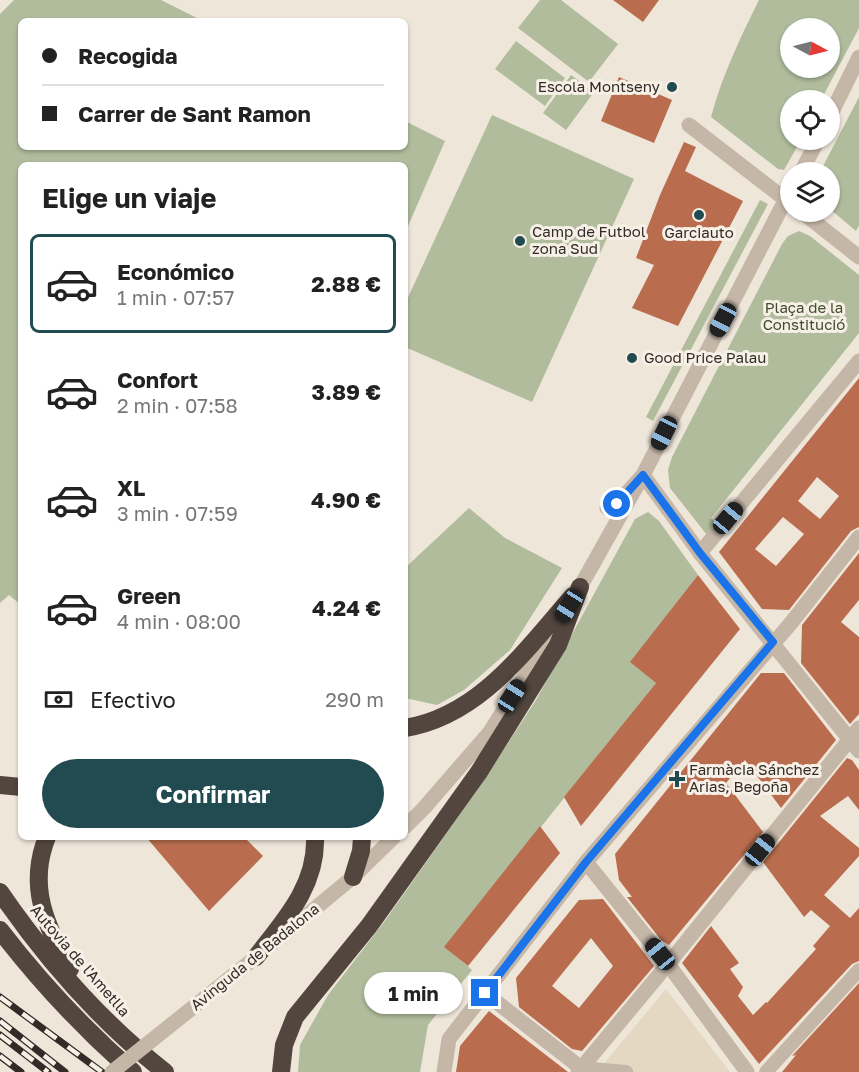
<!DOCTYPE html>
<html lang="es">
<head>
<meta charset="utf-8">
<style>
	body { margin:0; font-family:"Golos Text",sans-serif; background:#f6f6f6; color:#222; height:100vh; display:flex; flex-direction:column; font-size:22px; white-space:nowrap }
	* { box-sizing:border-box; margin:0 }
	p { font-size:20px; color:#767676 }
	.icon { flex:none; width:33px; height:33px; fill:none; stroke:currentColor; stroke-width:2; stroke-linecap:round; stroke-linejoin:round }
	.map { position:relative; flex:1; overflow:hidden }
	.details { position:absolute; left:18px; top:162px; width:390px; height:678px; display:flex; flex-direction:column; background:#fff; border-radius:9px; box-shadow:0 2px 4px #0004 }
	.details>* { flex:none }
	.hud { position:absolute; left:18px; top:18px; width:390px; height:132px; border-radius:9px; box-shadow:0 2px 4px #0004; display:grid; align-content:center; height:132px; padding:0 24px; background:#fff }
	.needle { width:39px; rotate:97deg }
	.fabs { position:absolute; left:780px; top:18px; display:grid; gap:12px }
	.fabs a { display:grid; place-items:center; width:60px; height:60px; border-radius:50%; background:#fff; box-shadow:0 2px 4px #0004; font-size:30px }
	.end { position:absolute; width:27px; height:27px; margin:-14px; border:8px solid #1a73e8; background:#fff; box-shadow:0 0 0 3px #fff }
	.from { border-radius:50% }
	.bubble { position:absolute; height:42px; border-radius:21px; background:#fff; box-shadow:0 2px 4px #0004; font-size:20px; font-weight:700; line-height:42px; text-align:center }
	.car { position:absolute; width:18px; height:36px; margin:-18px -9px; border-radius:8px; box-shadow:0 0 4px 2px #0007; background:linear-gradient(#222 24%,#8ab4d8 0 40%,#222 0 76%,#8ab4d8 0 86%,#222 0) }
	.hud b { display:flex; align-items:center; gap:21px; height:57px; font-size:22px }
	.hud b+b { border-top:2px solid #e0e0e0 }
	.hud i { width:15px; height:15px; background:#222 }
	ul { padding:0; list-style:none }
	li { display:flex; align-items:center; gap:18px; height:99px; margin:0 12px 9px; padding:0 12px; border:3px solid transparent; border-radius:9px }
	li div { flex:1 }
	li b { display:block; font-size:22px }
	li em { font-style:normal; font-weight:700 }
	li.selected { border-color:#214b50 }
	li>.icon { width:54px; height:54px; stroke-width:1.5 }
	h2 { padding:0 24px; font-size:27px; line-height:72px }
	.pay { display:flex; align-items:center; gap:15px; height:66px; padding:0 24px; font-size:22px }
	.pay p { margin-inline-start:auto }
	.button { display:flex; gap:12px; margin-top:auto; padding:12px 24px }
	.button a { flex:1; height:69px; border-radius:36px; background:#214b50; color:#fff; font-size:24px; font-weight:700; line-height:69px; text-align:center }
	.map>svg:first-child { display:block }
	.green { fill:#b0bc9c; fill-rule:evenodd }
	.plaza { fill:#e5d8c3 }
	.building { fill:#b96d4e; fill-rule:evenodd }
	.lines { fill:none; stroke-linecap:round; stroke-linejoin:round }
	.pedestrian { stroke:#c5b7a8; stroke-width:14 }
	.minor { stroke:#c5b7a8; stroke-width:15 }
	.tertiary { stroke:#c5b7a8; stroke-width:15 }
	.motorway { stroke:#53463f; stroke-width:18 }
	.rail-casing { stroke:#332b27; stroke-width:7 }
	.rail { stroke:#f7f0e6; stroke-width:4.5; stroke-dasharray:14; stroke-linecap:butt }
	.tertiary-bridge { stroke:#c5b7a8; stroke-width:15 }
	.route { stroke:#1a73e8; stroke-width:8 }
	.poi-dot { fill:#214b50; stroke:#f7f0e6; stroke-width:2 }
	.labels { text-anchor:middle; stroke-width:6; stroke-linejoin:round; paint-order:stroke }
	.poi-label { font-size:15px; fill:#332b27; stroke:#f7f0e6; text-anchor:start }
	.park-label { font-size:15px; fill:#414e2e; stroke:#f7f0e6 }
	.street-label { font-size:15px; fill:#332b27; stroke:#f7f0e6 }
</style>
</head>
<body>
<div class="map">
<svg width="859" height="1072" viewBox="0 0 859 1072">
	<rect width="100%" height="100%" fill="#efe6da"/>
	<g class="green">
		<polygon points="14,0 161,0 203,21 21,21 21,147 405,147 405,121 445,141 405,233 405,165 21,165 21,605 9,595 0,603 0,14"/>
		<polygon points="540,0 561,0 618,44 589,82 518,28"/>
		<path d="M759,0H859V28L821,100H790V140H801L784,170L778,169L711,117C722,76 740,38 759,0ZM830,28V68H790V28Z"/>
		<polygon points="516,41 565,78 545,106 495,69"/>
		<polygon points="571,75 594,92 566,130 543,113"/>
		<polygon points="859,97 859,225 856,231 830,209 830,172 820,172"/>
		<polygon points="492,115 634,179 532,402 405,347 405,304"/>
		<polygon points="760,200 768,204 653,421 646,417"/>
		<polygon points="799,231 810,236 859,275 859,333 711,518 716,523 707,535 670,488 668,470 672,457 782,244 788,236"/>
		<polygon points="469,508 505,538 562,568 510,650 464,690 437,705 405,698 405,568"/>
		<polygon points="648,512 659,521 698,575 631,662 656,683 445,947 472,970 428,1025 420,1072 298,1072 300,1045 328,995 384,922 480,786 536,700 635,519"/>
	</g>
	<polygon class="plaza" points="666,989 730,1072 597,1072"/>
	<g class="building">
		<polygon points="613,0 659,0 643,22"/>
		<polygon points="619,77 672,100 654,143 601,121"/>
		<polygon points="684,142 696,147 685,171 743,201 678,326 632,308 654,265 636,258 660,195"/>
		<path d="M859,378V527L851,531L789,610L762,609L719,552ZM817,477L839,496L820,519L798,501ZM783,517L804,534L776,566L755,549Z"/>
		<polygon points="859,553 859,600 841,622 859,637 859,714 850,724 801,663 802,625"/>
		<polygon points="698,575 740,629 581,826 564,797 656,683 630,662"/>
		<polygon points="761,673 784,673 836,740 781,808 745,760 726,783 763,832 669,945 661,940 627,897 632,897 619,880 615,854"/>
		<polygon points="847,758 852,760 859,770 859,810 848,796 820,816 859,848 859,856 824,895 850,918 859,908 859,961 852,964 759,1064 682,963 711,926 739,963 730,969 743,987 738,996 753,1015 766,1002 767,1003 816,949 813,946 830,926 811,910 804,917 763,862"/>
		<polygon points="540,826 560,853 468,966 444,947"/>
		<polygon points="146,837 244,837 263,856 209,911"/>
		<path d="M603,899L654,966L582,1051L572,1049L519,1007L516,978L579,900ZM591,938L613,966L579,1008L552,986Z"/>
		<polygon points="859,983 859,1072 782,1072 796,1055 792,1056"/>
		<polygon points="489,1011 568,1072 456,1072 460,1046"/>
	</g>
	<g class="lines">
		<g class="pedestrian">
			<polyline points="581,1068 626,1072"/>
			<polyline points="766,1072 859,970"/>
		</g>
		<g class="minor">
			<polyline points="689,125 790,203"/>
			<polyline points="802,212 859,257"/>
			<polyline points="607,508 617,504 643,475 700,553 859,751"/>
			<polyline points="700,553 859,361"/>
			<polyline points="586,862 668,964 747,1072"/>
			<polyline points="485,993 581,1068"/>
			<polyline points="444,1072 449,1039 586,862 791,623 859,537"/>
			<polyline points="578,1072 668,964 859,728"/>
		</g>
		<g class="tertiary">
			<polyline points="830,116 859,57"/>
			<polyline points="801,172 818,140"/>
			<polyline points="575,596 643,475 790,191"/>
			<polyline points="405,827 424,808 490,732 559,621"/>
			<polyline points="272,944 353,877 394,837"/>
		</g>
		<g class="motorway">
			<path d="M405,728C480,716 526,649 573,596"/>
			<polyline points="0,785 21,787"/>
			<path d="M47,837C27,887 46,925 70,969"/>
			<polyline points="353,877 361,851 362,837"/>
			<path d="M0,892C46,959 101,1022 165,1072"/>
			<path d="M0,930C40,982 84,1029 133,1072"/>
			<path d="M256,957C284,921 317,886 315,837"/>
			<polyline points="281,1072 284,1045 295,1017 369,926 479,772 558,645 580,587"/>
		</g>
		<g class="rail-casing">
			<g id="rail">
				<polyline points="0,997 102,1072"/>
				<polyline points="0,1021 65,1072"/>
				<polyline points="0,1035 48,1072"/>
				<polyline points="0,1056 21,1072"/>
			</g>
		</g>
		<use href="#rail" class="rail"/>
		<polyline class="tertiary-bridge" points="112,1072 256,957"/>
	</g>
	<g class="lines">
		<polyline class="route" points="485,993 586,862 773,642 700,553 643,475 617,504"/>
	</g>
	<g class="poi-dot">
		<circle cx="672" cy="87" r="6"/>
		<circle cx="699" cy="215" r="6"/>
		<circle cx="520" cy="241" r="6"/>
		<circle cx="632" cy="358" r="6"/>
		<path d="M674 770h6v6h6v6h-6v6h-6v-6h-6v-6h6z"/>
	</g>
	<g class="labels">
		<g class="poi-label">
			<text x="660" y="92" text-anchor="end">Escola Montseny</text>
			<text x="532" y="237">Camp de Futbol<tspan x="532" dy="17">zona Sud</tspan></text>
			<text x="699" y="238" text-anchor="middle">Garciauto</text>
			<text x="644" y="363">Good Price Palau</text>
			<text x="689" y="775">Farmàcia Sánchez<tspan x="689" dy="17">Arias, Begoña</tspan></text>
		</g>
		<g class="park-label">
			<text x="804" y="313">Plaça de la<tspan x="804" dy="17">Constitució</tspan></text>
		</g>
		<g class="street-label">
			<text transform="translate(255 957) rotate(-39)" y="5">Avinguda de Badalona</text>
			<text transform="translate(80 961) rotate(49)" y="5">Autovia de l'Ametlla</text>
		</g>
	</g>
</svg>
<div class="fabs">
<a><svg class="needle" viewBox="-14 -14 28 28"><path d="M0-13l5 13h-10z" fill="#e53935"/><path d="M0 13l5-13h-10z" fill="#767676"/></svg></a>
<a><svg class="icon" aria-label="locate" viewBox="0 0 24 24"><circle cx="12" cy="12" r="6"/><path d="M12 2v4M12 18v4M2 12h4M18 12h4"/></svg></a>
<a><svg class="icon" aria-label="layers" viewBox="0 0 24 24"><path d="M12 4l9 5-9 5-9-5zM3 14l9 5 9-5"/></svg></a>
</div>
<i class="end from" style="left:617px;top:504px"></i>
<i class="end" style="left:485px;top:993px"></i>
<div class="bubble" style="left:364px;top:972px;width:99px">1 min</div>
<i class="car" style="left:723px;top:320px;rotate:208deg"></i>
<i class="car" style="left:664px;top:433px;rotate:206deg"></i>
<i class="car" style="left:728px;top:518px;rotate:40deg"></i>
<i class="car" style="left:569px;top:606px;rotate:212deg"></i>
<i class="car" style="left:512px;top:696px;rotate:32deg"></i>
<i class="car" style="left:760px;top:850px;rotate:39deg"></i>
<i class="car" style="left:660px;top:954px;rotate:321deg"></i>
<div class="hud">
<b><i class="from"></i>Recogida</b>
<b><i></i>Carrer de Sant Ramon</b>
</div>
<section class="details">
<h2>Elige un viaje</h2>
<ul>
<li class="selected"><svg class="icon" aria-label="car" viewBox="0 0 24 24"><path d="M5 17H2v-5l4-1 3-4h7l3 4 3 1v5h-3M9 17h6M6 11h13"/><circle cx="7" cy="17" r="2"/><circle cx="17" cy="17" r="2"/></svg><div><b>Económico</b><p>1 min · 07:57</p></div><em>2.88 €</em></li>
<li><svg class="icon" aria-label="car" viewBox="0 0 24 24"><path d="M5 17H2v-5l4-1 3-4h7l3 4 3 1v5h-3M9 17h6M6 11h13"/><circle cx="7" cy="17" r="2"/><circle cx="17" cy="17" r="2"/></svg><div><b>Confort</b><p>2 min · 07:58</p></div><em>3.89 €</em></li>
<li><svg class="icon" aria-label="car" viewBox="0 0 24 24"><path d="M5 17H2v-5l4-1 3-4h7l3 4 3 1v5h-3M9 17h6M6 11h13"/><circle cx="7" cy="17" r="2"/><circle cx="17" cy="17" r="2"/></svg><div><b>XL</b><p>3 min · 07:59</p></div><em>4.90 €</em></li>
<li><svg class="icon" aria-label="car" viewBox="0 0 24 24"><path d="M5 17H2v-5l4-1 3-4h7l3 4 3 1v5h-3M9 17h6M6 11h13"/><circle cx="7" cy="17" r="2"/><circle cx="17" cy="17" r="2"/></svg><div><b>Green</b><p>4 min · 08:00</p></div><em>4.24 €</em></li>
</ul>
<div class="pay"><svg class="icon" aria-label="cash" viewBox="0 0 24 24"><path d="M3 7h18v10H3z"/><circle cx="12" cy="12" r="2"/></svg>Efectivo<p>290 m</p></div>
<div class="button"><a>Confirmar</a></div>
</section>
</div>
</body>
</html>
